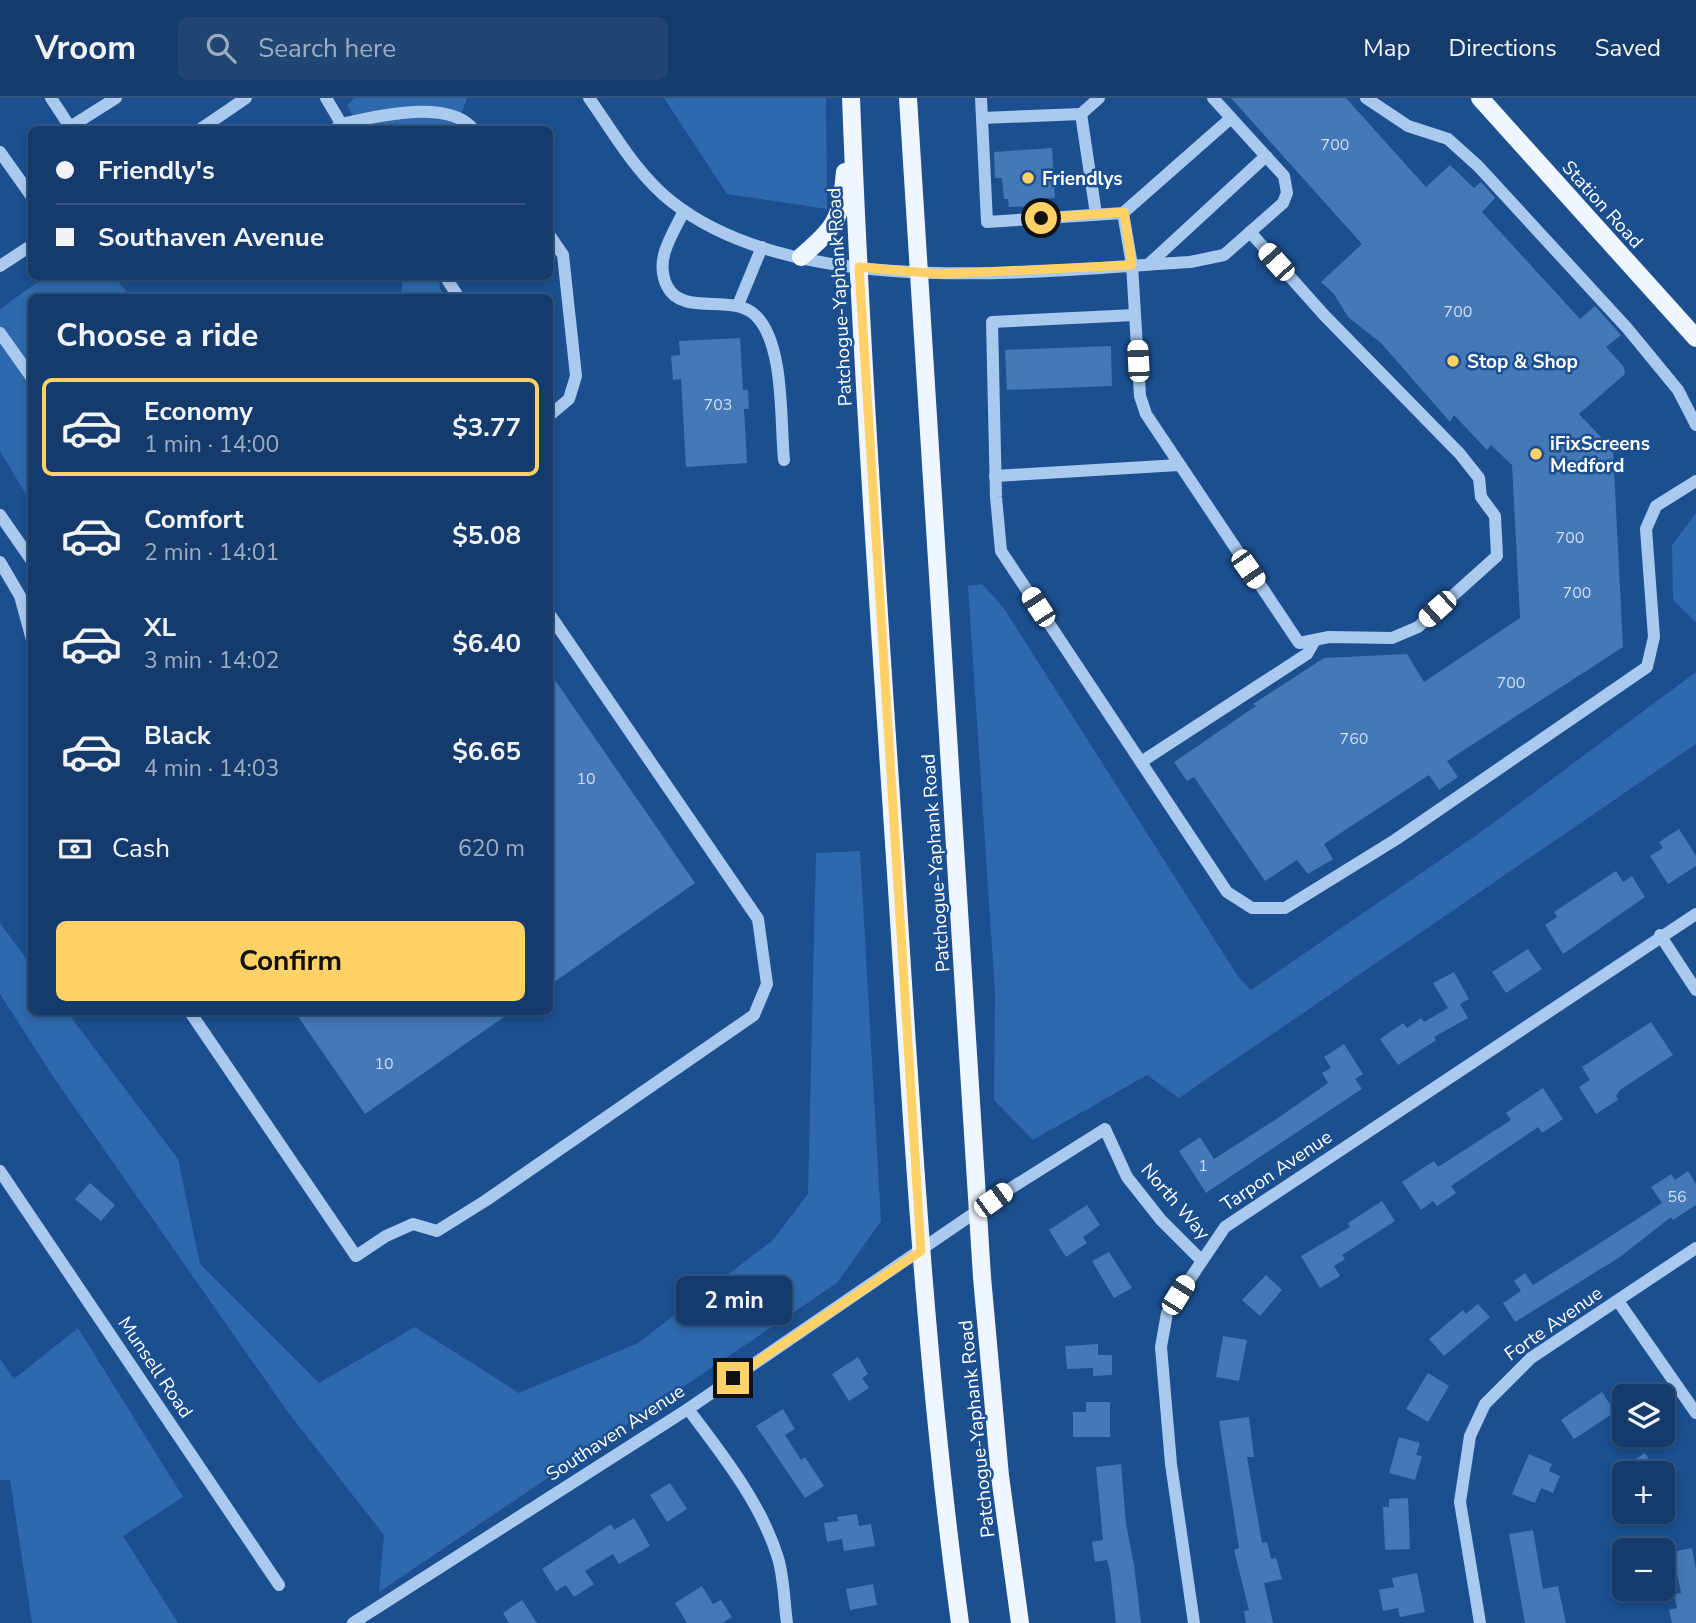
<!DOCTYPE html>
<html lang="en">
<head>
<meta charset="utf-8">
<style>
	body { margin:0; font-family:"Nunito Sans",sans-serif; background:#214673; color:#f1f3f6; height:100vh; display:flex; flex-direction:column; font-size:26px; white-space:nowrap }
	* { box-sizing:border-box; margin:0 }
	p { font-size:23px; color:#9dadc1 }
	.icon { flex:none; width:38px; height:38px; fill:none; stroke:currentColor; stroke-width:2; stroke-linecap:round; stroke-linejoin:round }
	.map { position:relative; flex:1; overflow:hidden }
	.drawer { position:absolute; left:28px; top:196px; width:525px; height:721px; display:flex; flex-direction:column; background:#143b6b; border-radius:10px; box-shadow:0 4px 10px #0003,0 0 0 2px #33557e }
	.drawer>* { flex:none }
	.guide { position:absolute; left:28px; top:28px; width:525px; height:154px; border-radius:10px; box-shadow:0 4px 10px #0003,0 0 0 2px #33557e; display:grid; align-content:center; height:154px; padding:0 28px; background:#143b6b }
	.fabs { position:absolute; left:1612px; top:1286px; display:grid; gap:14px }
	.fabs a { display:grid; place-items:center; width:63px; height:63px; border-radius:10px; background:#143b6b; box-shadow:0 4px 10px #0003,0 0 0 2px #33557e; font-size:35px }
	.end { position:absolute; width:32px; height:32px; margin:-16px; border:9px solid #ffd166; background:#111; box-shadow:0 0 0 4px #111 }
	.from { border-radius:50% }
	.bubble { position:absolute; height:49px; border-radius:10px; background:#143b6b; box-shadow:0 4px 10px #0003,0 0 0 2px #33557e; font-size:23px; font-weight:700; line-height:49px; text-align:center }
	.car { position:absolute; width:21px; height:42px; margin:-21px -10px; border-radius:9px; box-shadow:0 0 5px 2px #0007; background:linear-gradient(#fff 24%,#345 0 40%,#fff 0 76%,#345 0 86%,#fff 0) }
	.guide b { display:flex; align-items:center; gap:24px; height:66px; font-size:26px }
	.guide b+b { border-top:2px solid #33557e }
	.guide i { width:18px; height:18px; background:#f1f3f6 }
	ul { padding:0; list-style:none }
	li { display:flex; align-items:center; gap:21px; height:98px; margin:0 14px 10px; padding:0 14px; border:4px solid transparent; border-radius:10px }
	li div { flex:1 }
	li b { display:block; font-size:26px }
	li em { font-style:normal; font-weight:700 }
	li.current { border-color:#ffd166 }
	li>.icon { width:63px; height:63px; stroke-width:1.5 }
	h2 { padding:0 28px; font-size:32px; line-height:84px }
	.pay { display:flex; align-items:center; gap:18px; height:77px; padding:0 28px; font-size:26px }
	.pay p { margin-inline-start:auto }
	.button { display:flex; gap:14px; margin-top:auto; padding:14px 28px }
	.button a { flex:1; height:80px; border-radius:10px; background:#ffd166; color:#111; font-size:28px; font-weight:700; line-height:80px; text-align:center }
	header { display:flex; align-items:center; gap:42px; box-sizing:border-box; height:98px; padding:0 35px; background:#143b6b; border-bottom:2px solid #33557e }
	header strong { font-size:33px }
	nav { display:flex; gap:38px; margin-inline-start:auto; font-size:24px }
	.search { width:490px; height:63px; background:#214673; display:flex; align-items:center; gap:18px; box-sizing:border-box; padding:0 24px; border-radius:10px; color:#9dadc1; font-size:26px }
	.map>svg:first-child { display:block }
	.green { fill:#2e69ad }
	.building { fill:#4478b7 }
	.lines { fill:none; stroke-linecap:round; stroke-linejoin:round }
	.minor { stroke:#a9c9ee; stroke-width:12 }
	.major { stroke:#f0f6ff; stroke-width:18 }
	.route { stroke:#ffd166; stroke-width:9 }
	.poi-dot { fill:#ffd166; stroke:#1b4f8f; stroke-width:2.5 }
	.labels { text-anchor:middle; stroke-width:5; stroke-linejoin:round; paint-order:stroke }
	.number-label { font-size:16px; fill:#d0dded }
	.poi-label { font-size:19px; font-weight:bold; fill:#fff; stroke:#1b4f8f; text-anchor:start }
	.street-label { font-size:19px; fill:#fff; stroke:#1b4f8f }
</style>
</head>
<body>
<header>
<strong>Vroom</strong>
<div class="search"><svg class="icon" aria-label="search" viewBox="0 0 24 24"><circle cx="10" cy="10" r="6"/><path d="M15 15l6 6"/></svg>Search here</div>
<nav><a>Map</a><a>Directions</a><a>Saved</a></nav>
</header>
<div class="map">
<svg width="1696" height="1525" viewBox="0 0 1696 1525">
	<rect width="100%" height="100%" fill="#1b4f8f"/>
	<g class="green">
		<polygon points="354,0 467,0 456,31 360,31 347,7"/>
		<polygon points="664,0 826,0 827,111 727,96"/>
		<polygon points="403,178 439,179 440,191 446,199 401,200"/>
		<polygon points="45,179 115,179 131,199 32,200 31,405 0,353 0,211"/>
		<polygon points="1696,415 1696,524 1673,502 1672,447"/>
		<polygon points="982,486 1003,509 1239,880 1251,892 1481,734 1696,574 1696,646 1179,1000 1147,977 1033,1042 994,1002 995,895 968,488"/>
		<polygon points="860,753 881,1123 837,1185 379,1494 384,1437 287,1313 54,980 0,896 0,825 31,867 32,914 67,914 178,1061 200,1166 319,1285 415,1229 519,1295 638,1245 773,1142 808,1096 816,755"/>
		<polygon points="78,1230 183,1399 123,1438 178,1525 32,1525 10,1382 0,1382 0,1261 14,1281"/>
	</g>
	<g class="building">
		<polygon points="1231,0 1346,0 1426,89 1450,67 1474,90 1481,84 1495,100 1482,114 1580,221 1595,208 1621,237 1606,249 1624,269 1625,276 1579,316 1613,352 1623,549 1447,663 1458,679 1439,692 1429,677 1324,746 1333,761 1308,776 1297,762 1265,783 1194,679 1187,683 1174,664 1256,608 1253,606 1324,560 1407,556 1424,584 1520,520 1512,367 1491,347 1487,352 1454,317 1450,324 1381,245 1348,219 1334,196 1321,184 1362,146"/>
		<polygon points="1052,50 1055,100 1038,101 1038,108 1009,109 1008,101 1004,101 1002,80 995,80 994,54"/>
		<polygon points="740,240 743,292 748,292 749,311 744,311 747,365 686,369 681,281 673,282 671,258 680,257 679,243"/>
		<polygon points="1111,248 1112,288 1007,292 1005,252"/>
		<polygon points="550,575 695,785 550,887"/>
		<polygon points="1679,731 1696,758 1696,768 1668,786 1650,758 1663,750 1659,744"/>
		<polygon points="1616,773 1623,784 1632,778 1645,799 1563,856 1545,827 1557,819 1554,814"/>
		<polygon points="1528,851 1542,871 1506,895 1492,874"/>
		<polygon points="1454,874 1469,901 1460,906 1468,920 1434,939 1436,942 1398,967 1380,941 1403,925 1407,930 1421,920 1424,924 1448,910 1433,885"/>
		<polygon points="295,914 511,914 365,1016"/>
		<polygon points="1651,924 1673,957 1620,992 1616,998 1618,1002 1596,1016 1579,989 1590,982 1582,969"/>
		<polygon points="1344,946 1363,976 1355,981 1362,991 1206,1095 1179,1053 1200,1039 1214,1061 1278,1020 1328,985 1322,975 1331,970 1324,959"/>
		<polygon points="1543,990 1563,1021 1542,1035 1538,1029 1451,1088 1456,1095 1437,1108 1433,1103 1421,1112 1402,1084 1434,1063 1438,1069 1511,1022 1506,1015"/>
		<polygon points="1688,1073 1696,1086 1696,1107 1673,1122 1671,1119 1620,1159 1515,1224 1503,1205 1521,1193 1514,1183 1525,1175 1533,1187 1589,1152 1662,1105 1651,1089 1671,1076 1675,1082"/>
		<polygon points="90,1085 115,1107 101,1123 75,1101"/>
		<polygon points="1382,1103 1395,1123 1342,1157 1345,1161 1334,1168 1340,1178 1320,1190 1301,1158 1350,1129 1348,1125"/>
		<polygon points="1087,1107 1100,1127 1083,1139 1087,1145 1066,1159 1049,1132"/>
		<polygon points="1109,1154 1132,1190 1114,1200 1092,1163"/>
		<polygon points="1266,1177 1282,1192 1260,1218 1242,1202"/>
		<polygon points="1478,1206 1490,1219 1444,1258 1429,1241 1463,1212 1466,1216"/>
		<polygon points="1223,1238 1247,1242 1239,1283 1216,1279"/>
		<polygon points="1098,1246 1098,1257 1112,1257 1112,1277 1093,1278 1093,1270 1067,1271 1065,1248"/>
		<polygon points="858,1259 868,1276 862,1280 869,1290 849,1303 832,1276"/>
		<polygon points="1428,1275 1449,1288 1428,1324 1406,1311"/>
		<polygon points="1602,1294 1615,1314 1574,1341 1561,1322"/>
		<polygon points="1086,1304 1110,1304 1110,1339 1073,1339 1073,1314 1086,1314"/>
		<polygon points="783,1311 795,1331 785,1337 801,1362 805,1359 824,1388 805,1400 756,1328"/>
		<polygon points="1249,1319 1254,1359 1247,1359 1262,1445 1267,1444 1271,1461 1276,1460 1282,1481 1264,1485 1273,1525 1246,1525 1244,1513 1249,1512 1234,1452 1239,1450 1219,1323"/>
		<polygon points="1399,1339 1420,1345 1416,1357 1422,1358 1415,1382 1389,1375"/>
		<polygon points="1645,1355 1658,1376 1634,1376 1628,1366"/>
		<polygon points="1529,1356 1552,1366 1549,1373 1560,1378 1553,1395 1541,1390 1535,1405 1512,1396"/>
		<polygon points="1121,1366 1126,1426 1134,1467 1141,1525 1116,1525 1110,1473 1107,1462 1095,1464 1092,1444 1103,1442 1096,1369"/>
		<polygon points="670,1385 687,1411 667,1424 650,1397"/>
		<polygon points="1408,1400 1410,1451 1385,1452 1383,1409 1389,1409 1389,1401"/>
		<polygon points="857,1416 859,1428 871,1426 875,1448 844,1453 842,1441 827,1444 824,1425 839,1423 837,1419"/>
		<polygon points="634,1420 650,1448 619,1466 613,1456 585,1473 594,1486 574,1499 566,1487 556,1493 542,1471 611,1426 614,1432"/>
		<polygon points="1533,1432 1543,1491 1558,1488 1566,1525 1525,1525 1509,1436"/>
		<polygon points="1674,1442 1677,1453 1692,1450 1696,1471 1696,1525 1672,1525 1669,1512 1677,1510 1674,1496 1681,1495 1675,1465 1662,1467 1662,1445"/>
		<polygon points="1417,1475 1425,1514 1400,1519 1398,1510 1383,1513 1379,1492 1394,1489 1392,1480"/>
		<polygon points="873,1486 877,1507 850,1512 846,1491"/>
		<polygon points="702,1488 713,1506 721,1502 732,1519 722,1525 687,1525 675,1505"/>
		<polygon points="522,1502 537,1525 509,1525 503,1515"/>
	</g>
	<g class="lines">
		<g class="minor">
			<polyline points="51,0 72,32"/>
			<polyline points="326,0 345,32"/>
			<path d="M589,0C614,35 637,77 672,104C798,203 1038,173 1190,164L1224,157L1283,105L1287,95L1284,78L1213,0"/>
			<polyline points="981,0 987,124 1123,115 1132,167 1140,298 1146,316 1299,545 1329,539 1392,540 1418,529 1497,458 1495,418 1481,399 1479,380 1460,356 1325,218 1250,134"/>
			<polyline points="1366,0 1408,28 1448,41 1478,68 1627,230 1678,292 1696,327"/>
			<polyline points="1081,16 1099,0"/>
			<polyline points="982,20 1081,16 1096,116"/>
			<polyline points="70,29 116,0"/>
			<polyline points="199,32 246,0"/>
			<path d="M334,32L341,26C376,18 450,0 474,32"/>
			<polyline points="0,54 32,99"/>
			<path d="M684,113C672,137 654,162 667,188C682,219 732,195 755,217C785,245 780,323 784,362"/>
			<polyline points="1123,115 1231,20"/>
			<polyline points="550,138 563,157 576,278 569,301 550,317"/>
			<polyline points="1149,166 1266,58"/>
			<polyline points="0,168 32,147"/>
			<polyline points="445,178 459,200"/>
			<polyline points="738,207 762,149"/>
			<polyline points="1135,217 992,224 996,399 1001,453 1227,794 1252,810 1285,810 1395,742 1647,569 1654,539 1646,431 1656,408 1696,383"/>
			<polyline points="0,235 32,280"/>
			<polyline points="995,378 1179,367"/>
			<polyline points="0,417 32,463"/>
			<polyline points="0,464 20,498 32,542"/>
			<polyline points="1141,664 1307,556 1315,542"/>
			<polyline points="1660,837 1696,892"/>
			<polyline points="190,914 356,1158 386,1138 413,1126 437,1133 485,1103 754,917 767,886 758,821 550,517"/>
			<polyline points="0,1073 279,1487"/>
			<polyline points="1618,1203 1696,1315"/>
			<path d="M688,1311C722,1356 761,1405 778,1460C784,1480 784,1504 787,1525"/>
			<polyline points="353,1525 688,1311 1008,1092 1105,1031 1127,1079 1161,1122 1200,1161"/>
			<polyline points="1194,1525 1171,1366 1161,1249 1167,1215 1225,1129 1696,816"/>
			<polyline points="1480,1525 1460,1404 1470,1338 1485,1306 1531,1260 1696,1150"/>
		</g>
		<g class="major">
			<path d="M851,0C861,259 879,517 896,775C912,1025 926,1276 960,1525"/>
			<polyline points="908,0 982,1179 1000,1378 1020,1525"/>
			<polyline points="1480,0 1696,240"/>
			<path d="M801,159C838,126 840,123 845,74"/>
		</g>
	</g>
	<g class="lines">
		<polyline class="route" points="733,1280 921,1153 859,169 941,176 1132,167 1124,114 1041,120"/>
	</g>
	<g class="poi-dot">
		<circle cx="1028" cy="80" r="7"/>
		<circle cx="1453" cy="263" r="7"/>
		<circle cx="1536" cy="356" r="7"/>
	</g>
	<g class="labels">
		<g class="number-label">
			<text x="1335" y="52">700</text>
			<text x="1458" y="219">700</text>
			<text x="718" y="312">703</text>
			<text x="1570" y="445">700</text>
			<text x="1577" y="500">700</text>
			<text x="1511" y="590">700</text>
			<text x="1354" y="646">760</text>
			<text x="586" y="686">10</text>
			<text x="384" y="971">10</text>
			<text x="1203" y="1073">1</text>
			<text x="1677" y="1104">56</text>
		</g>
		<g class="poi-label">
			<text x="1042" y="87">Friendlys</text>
			<text x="1467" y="270">Stop &amp; Shop</text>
			<text x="1550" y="352">iFixScreens<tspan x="1550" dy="22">Medford</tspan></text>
		</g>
		<g class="street-label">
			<text transform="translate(1603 106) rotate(48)" y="7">Station Road</text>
			<text transform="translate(839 199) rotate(-93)" y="7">Patchogue-Yaphank Road</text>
			<text transform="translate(935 765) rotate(-94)" y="7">Patchogue-Yaphank Road</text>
			<text transform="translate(1276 1072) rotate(-34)" y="7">Tarpon Avenue</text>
			<text transform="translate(1176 1103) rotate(49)" y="7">North Way</text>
			<text transform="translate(1553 1225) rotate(-35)" y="7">Forte Avenue</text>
			<text transform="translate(156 1269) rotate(56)" y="7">Munsell Road</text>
			<text transform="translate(976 1331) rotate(-96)" y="7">Patchogue-Yaphank Road</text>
			<text transform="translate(615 1334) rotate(-33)" y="7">Southaven Avenue</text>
		</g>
	</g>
</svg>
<div class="fabs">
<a><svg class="icon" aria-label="layers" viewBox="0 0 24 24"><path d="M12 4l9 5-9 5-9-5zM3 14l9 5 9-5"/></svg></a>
<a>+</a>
<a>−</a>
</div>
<i class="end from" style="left:1041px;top:120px"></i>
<i class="end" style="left:733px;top:1280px"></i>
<div class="bubble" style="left:676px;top:1178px;width:116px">2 min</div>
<i class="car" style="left:1276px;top:164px;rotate:318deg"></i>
<i class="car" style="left:1138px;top:263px;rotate:357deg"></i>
<i class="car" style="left:1248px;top:471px;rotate:145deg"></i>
<i class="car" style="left:1038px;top:509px;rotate:327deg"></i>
<i class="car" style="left:1437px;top:511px;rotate:228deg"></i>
<i class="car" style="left:993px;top:1102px;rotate:54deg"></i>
<i class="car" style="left:1178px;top:1197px;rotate:32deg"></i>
<div class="guide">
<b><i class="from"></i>Friendly's</b>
<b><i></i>Southaven Avenue</b>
</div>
<section class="drawer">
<h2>Choose a ride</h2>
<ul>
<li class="current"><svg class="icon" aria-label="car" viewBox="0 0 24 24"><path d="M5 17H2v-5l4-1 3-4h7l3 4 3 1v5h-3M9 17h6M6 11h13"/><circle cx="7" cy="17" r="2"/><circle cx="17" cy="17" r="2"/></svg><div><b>Economy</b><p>1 min · 14:00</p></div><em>$3.77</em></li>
<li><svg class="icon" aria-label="car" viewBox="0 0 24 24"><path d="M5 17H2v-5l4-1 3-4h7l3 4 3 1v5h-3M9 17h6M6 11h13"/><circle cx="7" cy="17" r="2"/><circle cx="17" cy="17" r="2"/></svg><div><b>Comfort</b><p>2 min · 14:01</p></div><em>$5.08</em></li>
<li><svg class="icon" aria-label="car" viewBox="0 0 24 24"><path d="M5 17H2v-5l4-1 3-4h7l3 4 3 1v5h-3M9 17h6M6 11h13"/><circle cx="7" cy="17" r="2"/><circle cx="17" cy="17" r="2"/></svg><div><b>XL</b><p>3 min · 14:02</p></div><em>$6.40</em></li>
<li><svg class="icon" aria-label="car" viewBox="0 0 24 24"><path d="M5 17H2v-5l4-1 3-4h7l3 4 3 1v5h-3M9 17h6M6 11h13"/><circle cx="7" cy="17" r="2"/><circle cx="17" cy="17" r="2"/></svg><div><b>Black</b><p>4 min · 14:03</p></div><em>$6.65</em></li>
</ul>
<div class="pay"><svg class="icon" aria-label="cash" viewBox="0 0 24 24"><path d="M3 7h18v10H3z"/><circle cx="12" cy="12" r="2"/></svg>Cash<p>620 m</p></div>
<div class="button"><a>Confirm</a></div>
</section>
</div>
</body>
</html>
